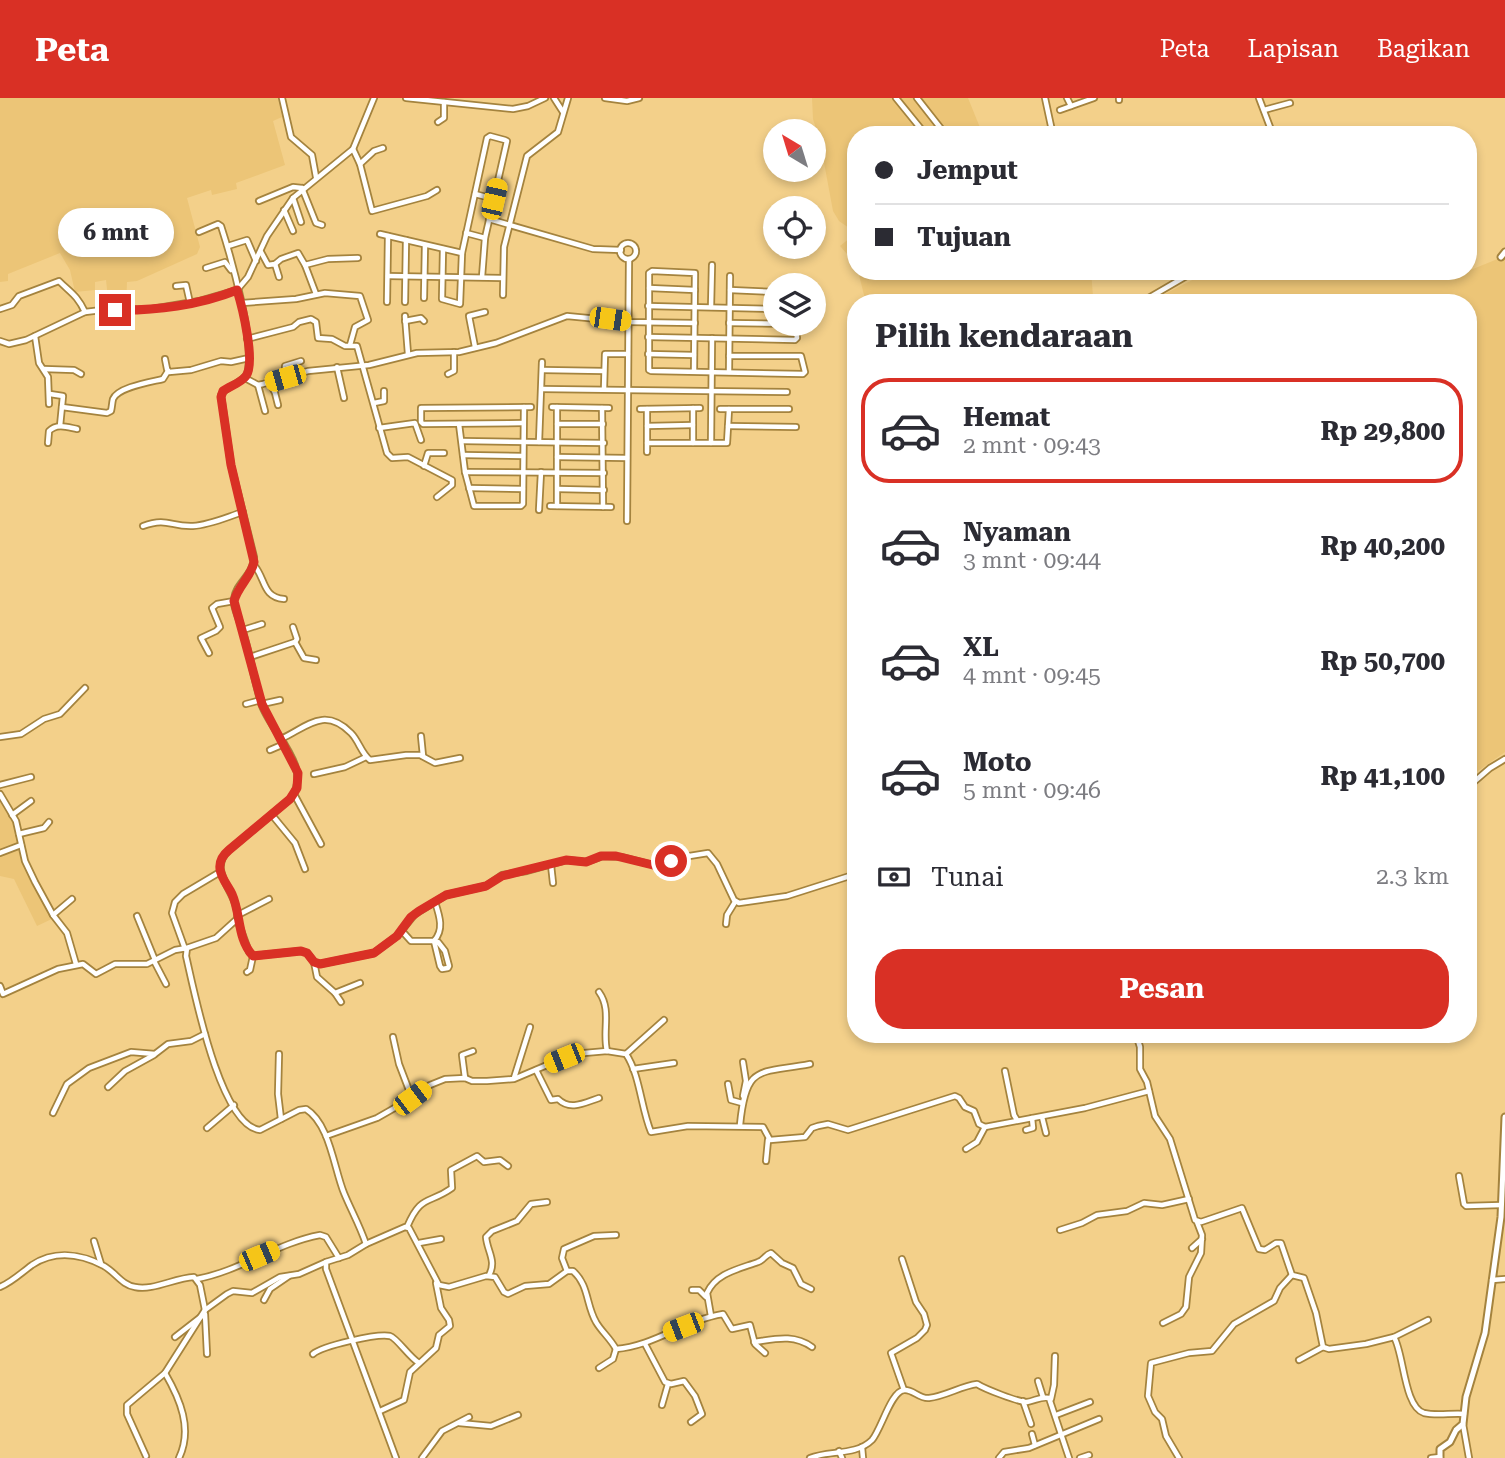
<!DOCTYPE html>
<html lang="id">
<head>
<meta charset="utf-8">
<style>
	body { margin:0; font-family:"Roboto Serif",serif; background:#f7f7f7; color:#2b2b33; height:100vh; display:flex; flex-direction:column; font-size:26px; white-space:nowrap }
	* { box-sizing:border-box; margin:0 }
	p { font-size:23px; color:#7c7c81 }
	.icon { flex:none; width:38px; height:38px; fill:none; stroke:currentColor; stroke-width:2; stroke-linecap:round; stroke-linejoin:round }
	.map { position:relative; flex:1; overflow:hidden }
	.panel { position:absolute; left:847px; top:196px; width:630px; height:749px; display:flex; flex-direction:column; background:#fff; border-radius:28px; box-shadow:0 4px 10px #0003 }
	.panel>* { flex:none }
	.banner { position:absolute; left:847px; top:28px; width:630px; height:154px; border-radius:28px; box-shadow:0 4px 10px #0003; display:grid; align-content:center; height:154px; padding:0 28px; background:#fff }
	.needle { width:46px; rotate:322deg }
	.fabs { position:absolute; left:763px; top:21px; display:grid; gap:14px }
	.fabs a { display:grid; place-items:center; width:63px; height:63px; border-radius:50%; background:#fff; box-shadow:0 4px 10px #0003; font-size:35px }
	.end { position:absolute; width:32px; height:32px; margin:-16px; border:9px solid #d93025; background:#fff; box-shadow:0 0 0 4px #fff }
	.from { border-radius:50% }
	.bubble { position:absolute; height:49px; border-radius:24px; background:#fff; box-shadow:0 4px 10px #0003; font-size:23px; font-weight:700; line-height:49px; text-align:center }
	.car { position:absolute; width:21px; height:42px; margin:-21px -10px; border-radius:9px; box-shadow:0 0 5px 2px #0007; background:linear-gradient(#f5c518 24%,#345 0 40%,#f5c518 0 76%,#345 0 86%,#f5c518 0) }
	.banner b { display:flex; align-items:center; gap:24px; height:66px; font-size:26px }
	.banner b+b { border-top:2px solid #e1e1e2 }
	.banner i { width:18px; height:18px; background:#2b2b33 }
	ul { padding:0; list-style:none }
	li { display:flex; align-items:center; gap:21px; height:105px; margin:0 14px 10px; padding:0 14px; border:4px solid transparent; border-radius:28px }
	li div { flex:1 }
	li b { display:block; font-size:26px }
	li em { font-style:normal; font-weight:700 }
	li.current { border-color:#d93025 }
	li>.icon { width:63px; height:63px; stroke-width:1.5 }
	h2 { padding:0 28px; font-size:32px; line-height:84px }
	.pay { display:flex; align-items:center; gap:18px; height:77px; padding:0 28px; font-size:26px }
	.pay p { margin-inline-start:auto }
	.button { display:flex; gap:14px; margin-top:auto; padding:14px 28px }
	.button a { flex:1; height:80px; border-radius:28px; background:#d93025; color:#fff; font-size:28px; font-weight:700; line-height:80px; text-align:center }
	header { display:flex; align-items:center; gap:42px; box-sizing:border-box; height:98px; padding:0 35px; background:#d93025; color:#fff }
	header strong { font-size:33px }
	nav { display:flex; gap:38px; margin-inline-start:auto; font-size:24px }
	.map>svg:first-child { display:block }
	.built { fill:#ecc577 }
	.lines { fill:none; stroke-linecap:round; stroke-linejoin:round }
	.minor-casing { stroke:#a4833e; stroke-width:8 }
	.tertiary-casing { stroke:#a4833e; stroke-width:9 }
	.minor { stroke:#fff; stroke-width:4.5 }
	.tertiary { stroke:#fff; stroke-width:5 }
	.route { stroke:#d93025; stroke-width:9 }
</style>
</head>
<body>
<header>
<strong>Peta</strong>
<nav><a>Peta</a><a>Lapisan</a><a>Bagikan</a></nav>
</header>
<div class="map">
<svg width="1505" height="1360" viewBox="0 0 1505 1360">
	<rect width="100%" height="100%" fill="#f3d08a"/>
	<g class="built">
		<polygon points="0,0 278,0 282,19 273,23 285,67 236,85 237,91 212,97 211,92 187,100 200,149 197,156 137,183 127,184 126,209 109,209 106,182 95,184 95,192 75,194 70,172 60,155 8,176 8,183 0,184"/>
		<polygon points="812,0 968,0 983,37 856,37 856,166 840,148 850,140 852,132 839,123 833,113 820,43 813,21"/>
		<polygon points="1505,158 1505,654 1468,680 1468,205 1147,205 1210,173 1468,173"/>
		<polygon points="858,173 1091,173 1093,198 1081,205 866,205"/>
		<polygon points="0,697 15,726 18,748 29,775 54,820 37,828 14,781 0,778"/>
	</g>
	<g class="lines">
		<g class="minor-casing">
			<g id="minor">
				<polyline points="282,0 291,39 312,57 316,79"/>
				<polyline points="406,0 513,11 528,8 545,0"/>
				<polyline points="554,0 563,14"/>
				<polyline points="605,0 627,3 639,0"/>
				<polyline points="896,0 926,37"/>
				<polyline points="917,0 946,37"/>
				<polyline points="1045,0 1051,28"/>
				<polyline points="1067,0 1071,8"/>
				<polyline points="1259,0 1273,37"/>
				<polyline points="1119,2 1119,0"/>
				<polyline points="1060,12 1094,0"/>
				<polyline points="1264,12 1290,5"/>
				<polyline points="438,24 444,20 444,4"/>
				<polyline points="1318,37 1327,34"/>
				<polyline points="353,51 360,66 372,113 427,98 437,92"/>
				<polyline points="360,66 374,53 383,50"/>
				<polyline points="302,90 316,125 322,127"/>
				<polyline points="475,96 494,101"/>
				<polyline points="293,100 301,124"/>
				<polyline points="259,103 293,89 302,90"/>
				<polyline points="284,112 293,133"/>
				<polyline points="489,121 593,151 621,152"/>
				<path d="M199,134L218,126L221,128C231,159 256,247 247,276C241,286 227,287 221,297L231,367L254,459C254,477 236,484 234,501C233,508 237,516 239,522C249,549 253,578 261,605C270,634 315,670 290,701L229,752C205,774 241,796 237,821L216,840L187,850L186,858C194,892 220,1028 260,1032L299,1012L306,1011C330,1026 334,1071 344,1095C351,1112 360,1128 366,1146L348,1157L326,1164V1171L396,1360"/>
				<polyline points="466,135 485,140"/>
				<polyline points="380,136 462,155"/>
				<circle cx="628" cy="153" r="8"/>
				<polyline points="228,148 247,142 256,163"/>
				<polyline points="443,151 442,201 460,206 462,155 487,40 490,38 505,42 507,43 485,140 482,179"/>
				<polyline points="261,154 268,167 275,166 279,179"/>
				<polyline points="275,166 281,161 298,155 305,167 328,161 358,160"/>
				<polyline points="305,167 316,196"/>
				<polyline points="206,170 225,164 231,172"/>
				<polyline points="388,178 502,180"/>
				<polyline points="176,188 186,187 190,205"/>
				<polyline points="649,190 695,192"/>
				<polyline points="730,192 775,194"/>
				<polyline points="503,197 504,149 527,58 558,34 568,0"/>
				<polyline points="424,200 425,147"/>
				<polyline points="387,204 388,138"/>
				<polyline points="405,204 406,142"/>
				<polyline points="242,205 296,201 325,195 360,198 368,222 355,229 350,247"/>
				<polyline points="1140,205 1195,173"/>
				<polyline points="648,208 775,211"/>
				<polyline points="711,209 712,167"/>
				<path d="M0,211L12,207L19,198L59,183C71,195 77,197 85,214"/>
				<polyline points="405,218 408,256"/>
				<polyline points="405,223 421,220 424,223"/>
				<polyline points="35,238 39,265 48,279 49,306"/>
				<polyline points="648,239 795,242 797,240 796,229 794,226 729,225"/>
				<polyline points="247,241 293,229 299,224 311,221 316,224 318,240 332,241 345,248 357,248 387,355 392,360 408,359 452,382 452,387 437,399"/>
				<polyline points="0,243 9,246 26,242 85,214 102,212 152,211 199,203 237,192 248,179 267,138 293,100 353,51 374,0"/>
				<polyline points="475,249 469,218 485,214"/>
				<polyline points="648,256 694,257"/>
				<polyline points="165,261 167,271 169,274 191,272 221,263 231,264 249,260"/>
				<polyline points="337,269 344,300"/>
				<polyline points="44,271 74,272 81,276"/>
				<polyline points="543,272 604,273"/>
				<polyline points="694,274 695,175 652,173 649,175 649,272 651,273 803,276 805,274 801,258 729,258"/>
				<polyline points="729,274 730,178"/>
				<polyline points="448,276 454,273 454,254"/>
				<polyline points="245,280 258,287 263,286 308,273 369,267 417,255 459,254 496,245 567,218 629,224 695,225"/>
				<polyline points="285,280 285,268 301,263"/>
				<polyline points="270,285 275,295 278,307"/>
				<polyline points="258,287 265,313"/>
				<polyline points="542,291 787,294"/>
				<polyline points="604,291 605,256 628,256"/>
				<polyline points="50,296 63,298 60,328"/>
				<polyline points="374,305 384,303 384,293"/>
				<path d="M62,309L107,315L111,313C112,309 112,305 113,301C118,289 151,284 163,281L168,273"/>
				<polyline points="552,309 609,310"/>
				<polyline points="557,309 557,408"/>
				<polyline points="602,310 603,409"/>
				<polyline points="693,310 693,345"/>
				<polyline points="640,311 700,310"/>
				<polyline points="720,311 789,311"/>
				<polyline points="523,325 423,326 421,324 421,310 531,309"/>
				<polyline points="459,326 465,374 474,408 521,408 523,406 524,309"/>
				<polyline points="557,326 603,326"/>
				<polyline points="647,328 693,327"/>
				<polyline points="728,328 796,329"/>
				<polyline points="379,330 415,325 421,342"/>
				<polyline points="462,343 604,345"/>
				<polyline points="539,344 542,264"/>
				<path d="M48,345L49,333C57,325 67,329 77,331"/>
				<polyline points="647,345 727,345 729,311"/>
				<polyline points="711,345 712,240"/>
				<polyline points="647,354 647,311"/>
				<polyline points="463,357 523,358"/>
				<polyline points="557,359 627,360"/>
				<polyline points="424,368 428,355 444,355"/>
				<polyline points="465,374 604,375"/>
				<polyline points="469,390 523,391"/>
				<polyline points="558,391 604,392"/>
				<polyline points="550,408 611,409"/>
				<polyline points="539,412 541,374"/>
				<polyline points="627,423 629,161"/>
				<path d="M143,428C168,419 170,429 193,428C210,427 227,419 243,414"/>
				<path d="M254,467C266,481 262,499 284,501"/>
				<polyline points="243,532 262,526"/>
				<polyline points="295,544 304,560 316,562"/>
				<polyline points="209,555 201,540 216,533 220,529 212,510 217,506 234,503"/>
				<polyline points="250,559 295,544 297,541 293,529"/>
				<polyline points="246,606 261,602"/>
				<polyline points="262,606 280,602"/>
				<polyline points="421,638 423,658"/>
				<polyline points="0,639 21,636 44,621 60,616 85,590"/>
				<path d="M281,641C307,629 324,608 351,635C359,643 361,655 370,662L406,657H420L435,665L460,660"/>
				<polyline points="270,652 284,646"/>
				<polyline points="314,676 345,669 366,659"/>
				<polyline points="0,687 31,679"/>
				<polyline points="1468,689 1490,670 1505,661"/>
				<polyline points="0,696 16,723 25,763 35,784 53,817 67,835 76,866"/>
				<polyline points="294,696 321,746"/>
				<polyline points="12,717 31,703"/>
				<polyline points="272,717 295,745 305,771"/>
				<polyline points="19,736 44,730 49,724"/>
				<polyline points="0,755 21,747"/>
				<polyline points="551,767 553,785"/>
				<polyline points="53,817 72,801"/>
				<polyline points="238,817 269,801"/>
				<polyline points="137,818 155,862"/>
				<polyline points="237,821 249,854 253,858 301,853 307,855 314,864 320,866 374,855 397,838 415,816 446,797 486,788 502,777 527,773 567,762 586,764 603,758 622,759 661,769 677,760 708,755 717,766 734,802 739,805 787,798 856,776"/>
				<polyline points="726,826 727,817 735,804"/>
				<polyline points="402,833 411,843 434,843"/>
				<polyline points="434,843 440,868 442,871 448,870 449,868 445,853 438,844 435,844"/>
				<path d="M434,843C444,832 440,819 435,804"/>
				<polyline points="185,851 172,815 175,804 183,796 220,774"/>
				<polyline points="154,863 166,886"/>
				<polyline points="314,864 317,879 335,895 360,885"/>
				<polyline points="247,874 250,872 253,858"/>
				<polyline points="0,888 3,896 58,871 83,866 96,876 115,866 147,866 175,852 187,850"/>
				<path d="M599,894C612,912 602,933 607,953"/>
				<polyline points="335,895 341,904"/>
				<path d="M1136,936L1140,949V971L1147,984L1155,1018L1170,1041L1195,1122L1201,1124L1242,1110L1259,1151L1265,1152L1276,1145H1281L1292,1177L1304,1180L1316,1215L1323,1249L1329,1251L1366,1246L1394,1239C1404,1256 1404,1309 1424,1315C1436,1318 1451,1315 1464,1316"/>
				<polyline points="393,939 399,966 412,1000"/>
				<polyline points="279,956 278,996 281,1021"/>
				<polyline points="626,956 664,922"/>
				<polyline points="743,964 746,983 743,998"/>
				<polyline points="633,971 674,965"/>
				<path d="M536,972L551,1002L558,1001C570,1013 584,1005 599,1000"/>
				<polyline points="1005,973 1014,1017 1017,1022"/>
				<polyline points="465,980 462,957 473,953"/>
				<polyline points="514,980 530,929"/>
				<polyline points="728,986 731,1002 742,1005"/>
				<polyline points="108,989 125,973 154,957"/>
				<polyline points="53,1015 67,986 89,970 131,954 155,956 168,946 191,943 205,936"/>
				<polyline points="1042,1019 1046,1035"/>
				<path d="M740,1027C746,965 759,976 810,966"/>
				<polyline points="207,1030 234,1007"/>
				<polyline points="1026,1032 1033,1030 1032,1020"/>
				<path d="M326,1038L377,1020L412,1000L430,987L445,981L465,980L472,983H487L514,981L573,956L607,953L626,956C640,977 641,1010 651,1034L688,1028L763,1029L770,1042L805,1039L812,1030L818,1028L828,1026L848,1032L955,998L959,1000L965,1009L974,1013L979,1026L985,1029L1085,1010L1149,993"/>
				<polyline points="966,1051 977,1044 985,1029"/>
				<polyline points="766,1063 768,1042"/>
				<polyline points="1459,1078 1464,1106 1466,1108 1501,1107"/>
				<path d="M407,1129C421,1096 428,1107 452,1090L451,1072L477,1058L484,1064L500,1062L508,1068"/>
				<polyline points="1060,1132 1082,1125 1097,1117 1127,1113 1144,1105 1162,1107 1189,1101"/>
				<polyline points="94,1143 101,1166"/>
				<polyline points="419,1145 441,1141"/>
				<path d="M366,1146L405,1129L409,1130L439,1187L449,1189L486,1178L495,1179L504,1194L508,1196L525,1188L549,1186L567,1173H573C589,1187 586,1207 596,1224C601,1233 610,1240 616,1251C654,1248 685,1222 723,1216L732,1231L750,1227L755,1246L765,1255"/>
				<polyline points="1192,1150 1202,1141"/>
				<polyline points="902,1161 916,1204 924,1216 927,1227 925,1232 917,1240 891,1255 904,1292"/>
				<polyline points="567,1173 562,1160 564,1151 594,1138 616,1137"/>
				<path d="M489,1177C497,1163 487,1153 486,1139L492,1133L517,1123L531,1106L547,1104"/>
				<path d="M197,1181C240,1173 277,1145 320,1137L326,1139L339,1160"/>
				<polyline points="1492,1182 1505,1181"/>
				<path d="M0,1189C12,1184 21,1175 32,1167C55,1152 81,1156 104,1168C116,1175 122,1187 135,1189C153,1193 174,1180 194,1179L200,1187L205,1212"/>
				<polyline points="692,1192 699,1192 706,1199"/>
				<polyline points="264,1202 270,1191 289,1178"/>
				<polyline points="205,1216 207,1256"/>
				<path d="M711,1218L707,1195C716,1175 739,1171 758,1164C764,1162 765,1157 771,1155L782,1165L793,1170L801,1186L811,1191"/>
				<polyline points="1163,1225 1181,1216 1186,1209 1189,1179 1201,1155 1202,1137 1197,1124"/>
				<polyline points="175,1239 202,1218"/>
				<polyline points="1394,1239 1428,1222"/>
				<path d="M754,1244C776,1241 793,1236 812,1249"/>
				<polyline points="645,1246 665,1284 671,1286 684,1283 695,1298 702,1316 691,1324"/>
				<path d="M313,1256C322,1248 378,1235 390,1238C397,1240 409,1259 419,1265"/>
				<polyline points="1299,1262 1323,1249"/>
				<polyline points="599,1270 613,1261 616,1251"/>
				<path d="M165,1275C180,1301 193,1331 179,1360"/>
				<polyline points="1038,1283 1043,1299"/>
				<polyline points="1051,1301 1054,1287 1055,1258"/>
				<polyline points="1023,1303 1031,1326"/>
				<polyline points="662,1307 668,1286"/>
				<polyline points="380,1313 404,1302 410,1274 436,1250 439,1237 450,1228 449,1222 441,1210 436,1185"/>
				<polyline points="1056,1317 1090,1304"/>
				<polyline points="459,1325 491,1328 518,1317"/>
				<polyline points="1463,1326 1469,1360"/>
				<polyline points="1032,1336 1035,1347"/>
				<polyline points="862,1349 863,1360"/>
				<polyline points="839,1353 842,1360"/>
				<polyline points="146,1358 127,1316 127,1307 165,1275 205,1212 227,1196 233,1193 252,1195 280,1179 299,1176 326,1164"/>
				<polyline points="422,1360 442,1333 469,1319"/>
				<path d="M810,1360C829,1352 856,1358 872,1342C881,1332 891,1293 904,1292C913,1291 919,1301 929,1300C946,1298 961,1288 977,1286C985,1291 1018,1304 1027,1304C1035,1303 1041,1298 1049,1300L1069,1360"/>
				<polyline points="999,1360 1004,1354 1029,1350 1099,1321"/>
				<polyline points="1080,1360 1089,1357"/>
				<polyline points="1179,1360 1166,1338 1162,1321 1155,1314 1148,1298 1151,1265 1189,1255 1212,1253 1234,1226 1274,1203 1280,1190 1292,1177"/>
				<polyline points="1431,1360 1440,1359"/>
			</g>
		</g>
		<g class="tertiary-casing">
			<g id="tertiary">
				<polyline points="1501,159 1505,154"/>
				<polyline points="1440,1360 1440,1351 1450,1344 1456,1332 1463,1326 1466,1299 1485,1235 1501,1119 1505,1019"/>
			</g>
		</g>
		<use href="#minor" class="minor"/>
		<use href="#tertiary" class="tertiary"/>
	</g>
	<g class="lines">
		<path class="route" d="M115,212C155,213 200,207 237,192C242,208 256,264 246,278C241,285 230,288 223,293L221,299L231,367L254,464C251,479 238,488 234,503L262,606L298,675L297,690L290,701L229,752C223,757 219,763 220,771C221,780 228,788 232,796C241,816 237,841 253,858L301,853L307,855L314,864L320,866L374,855L397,838L411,819L419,813L446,797L486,788L502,778L566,762L586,764L601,758H616L661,769L671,763"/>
	</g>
</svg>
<div class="fabs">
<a><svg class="needle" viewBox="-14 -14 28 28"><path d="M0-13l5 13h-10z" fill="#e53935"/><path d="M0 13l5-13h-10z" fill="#7c7c81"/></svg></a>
<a><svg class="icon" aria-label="locate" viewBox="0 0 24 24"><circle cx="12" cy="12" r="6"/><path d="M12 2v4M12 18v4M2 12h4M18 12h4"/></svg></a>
<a><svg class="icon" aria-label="layers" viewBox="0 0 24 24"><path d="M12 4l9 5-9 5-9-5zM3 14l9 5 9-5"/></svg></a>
</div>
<i class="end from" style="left:671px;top:763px"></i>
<i class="end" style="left:115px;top:212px"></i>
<div class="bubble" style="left:58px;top:110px;width:116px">6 mnt</div>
<i class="car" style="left:494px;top:101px;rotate:13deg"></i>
<i class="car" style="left:610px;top:221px;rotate:98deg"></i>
<i class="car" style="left:285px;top:280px;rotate:254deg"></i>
<i class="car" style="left:564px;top:960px;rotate:248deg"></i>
<i class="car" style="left:412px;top:1000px;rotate:53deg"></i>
<i class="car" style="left:259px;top:1158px;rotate:67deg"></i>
<i class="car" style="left:683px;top:1229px;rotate:249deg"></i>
<div class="banner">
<b><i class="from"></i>Jemput</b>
<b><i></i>Tujuan</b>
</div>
<section class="panel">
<h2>Pilih kendaraan</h2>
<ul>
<li class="current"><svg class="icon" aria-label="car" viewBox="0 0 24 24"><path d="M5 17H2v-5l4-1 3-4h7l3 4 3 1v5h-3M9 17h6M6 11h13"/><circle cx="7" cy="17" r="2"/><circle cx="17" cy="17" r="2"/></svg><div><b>Hemat</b><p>2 mnt · 09:43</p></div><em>Rp 29,800</em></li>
<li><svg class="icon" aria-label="car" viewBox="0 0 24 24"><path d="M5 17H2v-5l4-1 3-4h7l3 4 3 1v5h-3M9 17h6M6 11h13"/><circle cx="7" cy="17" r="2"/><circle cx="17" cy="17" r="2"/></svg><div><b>Nyaman</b><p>3 mnt · 09:44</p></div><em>Rp 40,200</em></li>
<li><svg class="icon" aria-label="car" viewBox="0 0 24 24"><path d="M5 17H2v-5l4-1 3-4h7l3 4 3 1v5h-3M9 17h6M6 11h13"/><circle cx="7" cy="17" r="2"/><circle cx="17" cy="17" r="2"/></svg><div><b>XL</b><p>4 mnt · 09:45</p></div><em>Rp 50,700</em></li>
<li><svg class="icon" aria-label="car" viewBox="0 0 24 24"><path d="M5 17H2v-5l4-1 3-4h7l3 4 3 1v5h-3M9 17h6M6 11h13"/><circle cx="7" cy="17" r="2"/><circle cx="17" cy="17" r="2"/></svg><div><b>Moto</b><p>5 mnt · 09:46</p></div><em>Rp 41,100</em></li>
</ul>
<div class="pay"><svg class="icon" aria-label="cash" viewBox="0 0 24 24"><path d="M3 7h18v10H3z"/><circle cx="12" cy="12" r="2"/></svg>Tunai<p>2.3 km</p></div>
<div class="button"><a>Pesan</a></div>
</section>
</div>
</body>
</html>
